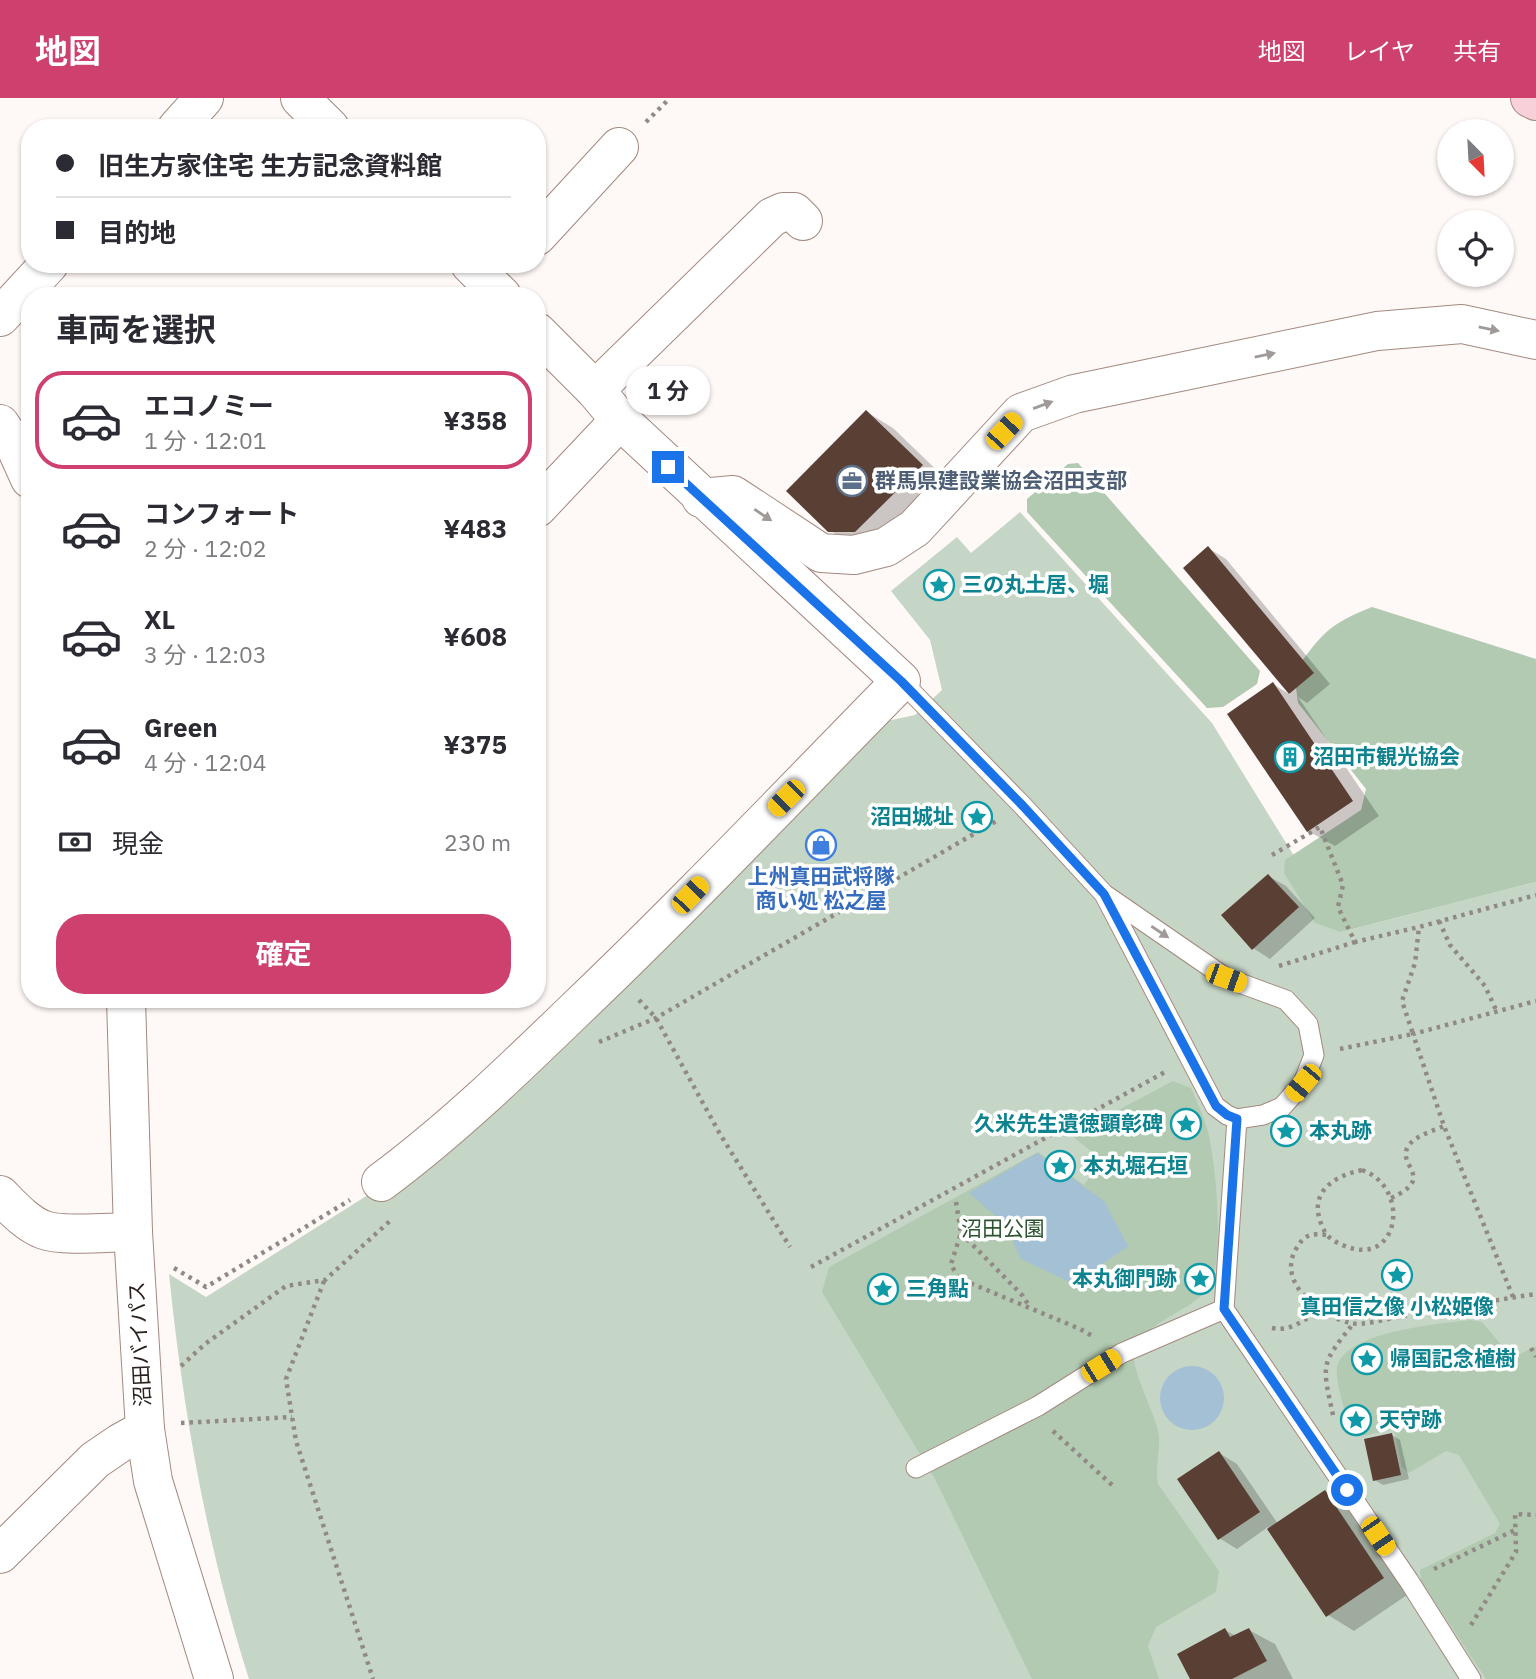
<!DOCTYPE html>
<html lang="ja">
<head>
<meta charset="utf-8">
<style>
	body { margin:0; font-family:"IBM Plex Sans","Noto Sans JP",sans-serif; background:#f2f2f3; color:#2b2b33; height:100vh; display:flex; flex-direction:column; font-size:26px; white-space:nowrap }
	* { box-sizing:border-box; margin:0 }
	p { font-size:23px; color:#7c7c81 }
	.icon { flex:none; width:38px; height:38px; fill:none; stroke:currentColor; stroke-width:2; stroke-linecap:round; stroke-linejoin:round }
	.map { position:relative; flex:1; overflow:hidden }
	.details { position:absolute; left:21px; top:189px; width:525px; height:721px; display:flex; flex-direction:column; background:#fff; border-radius:28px; box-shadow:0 2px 5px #0004 }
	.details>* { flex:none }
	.guide { position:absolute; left:21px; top:21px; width:525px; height:154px; border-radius:28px; box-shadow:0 2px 5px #0004; display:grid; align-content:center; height:154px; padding:0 35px; background:#fff }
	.needle { width:46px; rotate:156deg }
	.fabs { position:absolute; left:1437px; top:21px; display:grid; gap:14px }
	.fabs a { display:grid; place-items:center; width:77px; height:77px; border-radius:50%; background:#fff; box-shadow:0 2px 5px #0004; font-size:35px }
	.end { position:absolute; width:32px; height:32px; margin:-16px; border:9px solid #1a73e8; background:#fff; box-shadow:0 0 0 4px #fff }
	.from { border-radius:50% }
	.bubble { position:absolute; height:49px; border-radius:24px; background:#fff; box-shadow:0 2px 5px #0004; font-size:23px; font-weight:700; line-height:49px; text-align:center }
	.car { position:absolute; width:21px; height:42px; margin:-21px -10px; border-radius:9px; box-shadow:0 0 5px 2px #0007; background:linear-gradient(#f5c518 24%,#345 0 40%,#f5c518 0 76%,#345 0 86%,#f5c518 0) }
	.guide b { display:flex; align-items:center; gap:24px; height:66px; font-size:26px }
	.guide b+b { border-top:2px solid #e1e1e2 }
	.guide i { width:18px; height:18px; background:#2b2b33 }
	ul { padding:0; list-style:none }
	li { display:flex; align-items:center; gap:21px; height:98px; margin:0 14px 10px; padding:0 21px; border:4px solid transparent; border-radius:28px }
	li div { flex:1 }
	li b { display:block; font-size:26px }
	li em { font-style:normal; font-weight:700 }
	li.current { border-color:#ce406d }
	li>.icon { width:63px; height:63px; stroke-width:1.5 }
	h2 { padding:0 35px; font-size:32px; line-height:84px }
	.pay { display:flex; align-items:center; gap:18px; height:77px; padding:0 35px; font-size:26px }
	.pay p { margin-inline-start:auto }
	.button { display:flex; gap:14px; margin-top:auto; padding:14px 35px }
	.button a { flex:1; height:80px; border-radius:28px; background:#ce406d; color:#fff; font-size:28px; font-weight:700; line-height:80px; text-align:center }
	header { display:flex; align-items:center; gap:42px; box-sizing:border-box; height:98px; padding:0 35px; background:#ce406d; color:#fff }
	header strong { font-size:33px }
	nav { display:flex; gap:38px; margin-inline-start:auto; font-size:24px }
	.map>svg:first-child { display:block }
	.green { fill:#c6d6c6 }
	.forest { fill:#b1cab1 }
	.water { fill:#a3c0d4 }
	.shadow { fill:#0003 }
	.building { fill:#5a3f34 }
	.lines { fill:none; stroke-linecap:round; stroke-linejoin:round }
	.service-casing { stroke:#a3897f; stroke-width:21 }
	.minor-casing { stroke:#a3897f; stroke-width:40 }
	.tertiary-casing { stroke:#a3897f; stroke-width:40 }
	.secondary-casing { stroke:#a3897f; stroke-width:40 }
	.path { stroke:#918986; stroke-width:4.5; stroke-dasharray:3.5 5; stroke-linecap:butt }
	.service { stroke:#fff; stroke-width:19 }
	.minor { stroke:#fff; stroke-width:38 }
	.tertiary { stroke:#fff; stroke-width:38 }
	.secondary { stroke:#f8d0da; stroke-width:38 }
	.oneway { fill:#a09b99 }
	.route { stroke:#1a73e8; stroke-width:9 }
	.labels { text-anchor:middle; stroke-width:7; stroke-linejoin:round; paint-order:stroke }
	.service-label { font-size:21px; font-weight:bold; fill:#4e5e75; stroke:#fff; text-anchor:start }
	.culture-label { font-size:21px; font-weight:bold; fill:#0d838f; stroke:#fff; text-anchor:start }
	.shop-label { font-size:21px; font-weight:bold; fill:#366cbe; stroke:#fff }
	.park-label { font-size:21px; fill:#2d5330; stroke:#fff }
	.street-label { font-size:21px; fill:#2b211d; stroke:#fff }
</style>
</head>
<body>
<header>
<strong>地図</strong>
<nav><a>地図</a><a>レイヤ</a><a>共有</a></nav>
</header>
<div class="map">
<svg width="1536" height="1581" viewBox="0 0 1536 1581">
	<rect width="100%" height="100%" fill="#fef8f6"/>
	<path class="green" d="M1020,414L1212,625L1341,834L1536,784V1581H249C207,1449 183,1314 169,1176L206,1199L379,1090L873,626L915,617L942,592L930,542L891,493L957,439L971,455Z"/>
	<g class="forest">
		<polygon points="1078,365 1260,573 1257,586 1223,609 1207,610 1027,414 1027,401 1068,366"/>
		<path d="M1372,509L1536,561V784L1341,834L1315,825L1284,775L1285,762L1361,712L1366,691L1298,605L1294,574C1321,537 1328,526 1372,509Z"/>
		<path d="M1173,983L1191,990C1197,1004 1204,1019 1208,1034C1216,1064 1226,1169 1207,1192C1187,1216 1140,1224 1134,1258C1132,1270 1153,1314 1157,1329C1163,1349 1154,1366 1158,1386L1219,1473L1216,1494L1156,1529L1148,1548L1159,1581H1032L935,1381L822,1194L829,1169L1038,1054L1084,1087L1102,1062L1071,1037Z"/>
		<path d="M1470,1222L1482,1224L1509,1256L1516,1258L1536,1248V1581H1486L1421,1483L1420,1472L1495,1435L1500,1426L1459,1357L1446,1353L1409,1375L1402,1369L1395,1335L1391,1332L1357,1339L1351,1335C1347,1318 1335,1286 1337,1270C1344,1233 1439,1226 1470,1222Z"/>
	</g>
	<g class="water">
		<polygon points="1037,1055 1104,1103 1128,1148 1074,1186 1021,1161 1005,1126 969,1095"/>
		<circle cx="1192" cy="1300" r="32"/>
	</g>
	<g class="shadow">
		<polygon points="320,189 335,198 312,198"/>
		<polygon points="867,314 893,330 948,383 856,448 829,432"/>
		<polygon points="1208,450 1226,461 1330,586 1307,605 1298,599 1379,718 1335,748 1308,733 1273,586 1291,597 1185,470"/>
		<polygon points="1268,778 1286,788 1315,820 1270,861 1253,850"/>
		<polygon points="1392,1337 1400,1342 1409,1381 1383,1387 1375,1382"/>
		<polygon points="1219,1355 1237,1366 1278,1426 1325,1394 1351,1409 1410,1495 1354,1533 1328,1517 1268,1429 1237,1451 1219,1440"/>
		<polygon points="1225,1532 1236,1538 1249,1532 1275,1546 1293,1581 1192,1581"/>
	</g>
	<g class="building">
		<polygon points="866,312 923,367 855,434 828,434 786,393"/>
		<polygon points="1208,448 1314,575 1289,596 1183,470"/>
		<polygon points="1273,584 1353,703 1307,734 1227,616"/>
		<polygon points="1268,776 1299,809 1252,852 1221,817"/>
		<polygon points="1392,1335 1401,1377 1373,1383 1364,1341"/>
		<polygon points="1219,1353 1260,1414 1218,1442 1177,1381"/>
		<polygon points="1325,1392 1384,1480 1326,1519 1267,1431"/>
		<polygon points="1225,1530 1230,1539 1249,1530 1267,1563 1232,1581 1190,1581 1177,1556"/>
	</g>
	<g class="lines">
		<g class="service-casing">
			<g id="service">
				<polyline points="901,583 1023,708 1104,796 1226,880 1286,902 1308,926 1314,957 1303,985 1282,1009 1263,1017 1237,1021 1227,1017 1215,1008 1104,796"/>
				<polyline points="1237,1021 1224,1211 1409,1483 1471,1581"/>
				<polyline points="916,1370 1038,1308 1122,1255 1224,1211"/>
			</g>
		</g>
		<g class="minor-casing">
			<g id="minor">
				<polyline points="300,0 330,30"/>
				<polyline points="537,138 619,49"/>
				<polyline points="470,166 502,198"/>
				<polyline points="595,292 772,119 783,114 794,114 803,123"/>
				<polyline points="701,400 733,397 821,455 854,457 886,449 915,430 1021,315 1074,296 1377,233 1462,226 1536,242"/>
				<polyline points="537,410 620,322"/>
				<path d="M381,1084C451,1032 513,972 575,912C687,805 793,693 901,583L620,322L595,292L537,234"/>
				<path d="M0,1097C12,1109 27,1126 44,1132C64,1139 110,1134 133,1134"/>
				<polyline points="0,1456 95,1362 120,1345 145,1331"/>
			</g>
		</g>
		<g class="tertiary-casing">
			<g id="tertiary">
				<polyline points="177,30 204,0"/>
				<polyline points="0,219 49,166"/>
				<polyline points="0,326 16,350 30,381"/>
				<polyline points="126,901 133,1134 145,1331 153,1383 214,1581"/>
			</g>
		</g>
		<g class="secondary-casing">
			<polyline id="secondary" points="1530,0 1536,3"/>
		</g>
		<g class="path">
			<polyline points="646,24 670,0"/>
			<polyline points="1272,757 1320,729 1343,787 1338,809 1355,844 1419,829"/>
			<polyline points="1439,823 1450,847 1485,888 1497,914"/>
			<polyline points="1279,868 1355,844"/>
			<polyline points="639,902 656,920 720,1036 790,1149"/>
			<polyline points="599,944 656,920 998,722"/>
			<polyline points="1340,951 1413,936 1402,903 1415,865 1419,829 1536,797"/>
			<path d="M1362,1072C1412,1090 1399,1170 1345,1148C1337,1145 1327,1140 1324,1132C1306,1097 1330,1079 1362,1072Z"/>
			<path d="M1391,1100C1438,1079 1394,1067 1409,1047C1417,1037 1433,1033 1444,1028"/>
			<polyline points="956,1104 961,1135 951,1166 958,1180 1080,1231 1094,1239"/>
			<polyline points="961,1135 1023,1198 1029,1208"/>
			<path d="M1326,1137C1310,1135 1304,1137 1296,1151C1276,1185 1321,1219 1351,1225C1364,1228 1385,1221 1398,1219C1444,1211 1490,1203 1536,1196"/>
			<polyline points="811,1169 1165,974"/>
			<polyline points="174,1170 206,1189 350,1102"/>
			<polyline points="324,1183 286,1281 296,1343 373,1581"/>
			<polyline points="1513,1199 1444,1028 1413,936 1536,903"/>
			<path d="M1272,1230C1290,1234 1304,1222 1319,1213"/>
			<polyline points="1531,1250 1536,1259"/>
			<polyline points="181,1268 205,1246 286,1188 325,1182 391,1122"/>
			<path d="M1333,1317C1322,1266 1320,1267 1353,1226"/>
			<polyline points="181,1325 292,1319"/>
			<polyline points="1053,1333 1112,1387"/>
			<polyline points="1434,1471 1515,1432"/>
			<polyline points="1471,1527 1516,1454 1515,1416 1536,1417"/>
		</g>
		<use href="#service" class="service"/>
		<use href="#minor" class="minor"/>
		<use href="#tertiary" class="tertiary"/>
		<use href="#secondary" class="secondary"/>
	</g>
	<defs><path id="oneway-solid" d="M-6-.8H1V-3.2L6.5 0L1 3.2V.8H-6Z" transform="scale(1.75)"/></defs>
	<g class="oneway">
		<use href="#oneway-solid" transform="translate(1489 231) rotate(11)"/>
		<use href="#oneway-solid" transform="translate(1265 257) rotate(-11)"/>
		<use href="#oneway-solid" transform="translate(1043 307) rotate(-20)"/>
		<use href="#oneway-solid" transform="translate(763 417) rotate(34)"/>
		<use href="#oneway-solid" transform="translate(1160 834) rotate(34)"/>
	</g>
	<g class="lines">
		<polyline class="route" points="668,369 901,583 1023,708 1104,796 1216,1008 1227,1017 1237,1021 1224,1211 1347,1392"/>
	</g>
	<defs>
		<g id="office-ring" transform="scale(1.575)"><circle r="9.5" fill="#fff" stroke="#5c6f8a" stroke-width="1.5"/><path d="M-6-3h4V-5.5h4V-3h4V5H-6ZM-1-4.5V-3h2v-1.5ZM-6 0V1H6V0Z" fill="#5c6f8a"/></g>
		<g id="sight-ring" transform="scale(1.575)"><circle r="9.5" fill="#fff" stroke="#0f9aa8" stroke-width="1.5"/><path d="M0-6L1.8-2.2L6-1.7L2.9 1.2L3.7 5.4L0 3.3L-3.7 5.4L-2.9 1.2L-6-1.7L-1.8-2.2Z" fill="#0f9aa8"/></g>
		<g id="building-ring" transform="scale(1.575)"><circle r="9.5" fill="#fff" stroke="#0f9aa8" stroke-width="1.5"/><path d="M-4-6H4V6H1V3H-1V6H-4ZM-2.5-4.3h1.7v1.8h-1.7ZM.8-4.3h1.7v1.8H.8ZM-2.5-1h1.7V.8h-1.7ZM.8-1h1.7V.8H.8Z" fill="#0f9aa8"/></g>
		<g id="shop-ring" transform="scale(1.575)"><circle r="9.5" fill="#fff" stroke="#3f7fe0" stroke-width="1.5"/><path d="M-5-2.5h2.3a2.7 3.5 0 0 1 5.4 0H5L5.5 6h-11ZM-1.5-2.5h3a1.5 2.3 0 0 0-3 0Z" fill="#3f7fe0"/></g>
	</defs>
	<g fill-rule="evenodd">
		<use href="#office-ring" x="852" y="383"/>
		<use href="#sight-ring" x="939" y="487"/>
		<use href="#building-ring" x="1290" y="659"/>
		<use href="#sight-ring" x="977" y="719"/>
		<use href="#shop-ring" x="821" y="747"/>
		<use href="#sight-ring" x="1186" y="1026"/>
		<use href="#sight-ring" x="1286" y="1033"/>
		<use href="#sight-ring" x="1060" y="1068"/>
		<use href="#sight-ring" x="1397" y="1177"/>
		<use href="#sight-ring" x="1200" y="1181"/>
		<use href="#sight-ring" x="883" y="1191"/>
		<use href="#sight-ring" x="1367" y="1261"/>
		<use href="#sight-ring" x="1356" y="1322"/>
	</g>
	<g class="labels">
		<g class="service-label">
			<text x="875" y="390">群馬県建設業協会沼田支部</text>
		</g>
		<g class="culture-label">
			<text x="962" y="494">三の丸土居、堀</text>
			<text x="1313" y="666">沼田市観光協会</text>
			<text x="954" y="726" text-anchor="end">沼田城址</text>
			<text x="1163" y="1033" text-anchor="end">久米先生遺徳顕彰碑</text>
			<text x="1309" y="1040">本丸跡</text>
			<text x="1083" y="1075">本丸堀石垣</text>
			<text x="1177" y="1188" text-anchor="end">本丸御門跡</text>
			<text x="906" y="1198">三角點</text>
			<text x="1397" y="1216" text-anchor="middle">真田信之像 小松姫像</text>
			<text x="1390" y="1268">帰国記念植樹</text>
			<text x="1379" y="1329">天守跡</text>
		</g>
		<g class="shop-label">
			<text x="821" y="786">上州真田武将隊<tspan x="821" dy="24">商い処 松之屋</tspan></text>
		</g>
		<g class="park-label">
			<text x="1003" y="1138">沼田公園</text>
		</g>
		<g class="street-label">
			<text transform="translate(140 1246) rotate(-93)" y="7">沼田バイパス</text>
		</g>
	</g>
</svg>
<div class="fabs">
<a><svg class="needle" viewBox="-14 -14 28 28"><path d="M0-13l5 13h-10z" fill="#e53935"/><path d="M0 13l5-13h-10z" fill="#7c7c81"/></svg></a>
<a><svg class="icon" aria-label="locate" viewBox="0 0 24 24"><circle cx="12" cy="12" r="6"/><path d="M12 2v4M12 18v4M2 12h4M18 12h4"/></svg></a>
</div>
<i class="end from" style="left:1347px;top:1392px"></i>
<i class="end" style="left:668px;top:369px"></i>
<div class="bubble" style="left:626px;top:268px;width:84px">1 分</div>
<i class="car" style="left:1004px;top:333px;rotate:43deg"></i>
<i class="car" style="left:786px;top:700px;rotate:225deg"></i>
<i class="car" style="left:690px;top:797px;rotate:44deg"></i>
<i class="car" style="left:1226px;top:880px;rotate:110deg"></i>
<i class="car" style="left:1303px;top:985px;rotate:220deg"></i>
<i class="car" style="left:1101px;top:1268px;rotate:58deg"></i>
<i class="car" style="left:1378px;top:1438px;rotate:146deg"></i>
<div class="guide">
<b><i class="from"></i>旧生方家住宅 生方記念資料館</b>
<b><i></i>目的地</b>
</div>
<section class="details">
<h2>車両を選択</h2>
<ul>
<li class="current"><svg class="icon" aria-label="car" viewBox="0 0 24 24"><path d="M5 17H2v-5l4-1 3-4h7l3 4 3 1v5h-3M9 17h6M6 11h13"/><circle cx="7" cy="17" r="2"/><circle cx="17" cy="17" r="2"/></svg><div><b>エコノミー</b><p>1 分 · 12:01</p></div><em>¥358</em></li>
<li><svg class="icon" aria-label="car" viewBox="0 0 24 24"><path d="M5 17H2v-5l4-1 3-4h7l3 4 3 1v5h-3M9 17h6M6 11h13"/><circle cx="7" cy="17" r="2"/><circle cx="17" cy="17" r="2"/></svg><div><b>コンフォート</b><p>2 分 · 12:02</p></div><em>¥483</em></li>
<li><svg class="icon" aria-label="car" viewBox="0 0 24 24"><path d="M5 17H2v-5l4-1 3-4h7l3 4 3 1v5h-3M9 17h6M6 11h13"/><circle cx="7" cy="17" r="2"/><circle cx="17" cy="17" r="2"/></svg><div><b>XL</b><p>3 分 · 12:03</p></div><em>¥608</em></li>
<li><svg class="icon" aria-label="car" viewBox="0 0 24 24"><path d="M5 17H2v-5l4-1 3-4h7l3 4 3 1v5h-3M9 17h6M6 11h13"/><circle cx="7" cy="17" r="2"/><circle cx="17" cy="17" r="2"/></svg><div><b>Green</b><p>4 分 · 12:04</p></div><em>¥375</em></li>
</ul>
<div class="pay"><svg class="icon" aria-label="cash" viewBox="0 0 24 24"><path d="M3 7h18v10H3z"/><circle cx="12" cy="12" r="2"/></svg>現金<p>230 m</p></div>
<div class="button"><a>確定</a></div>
</section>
</div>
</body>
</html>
